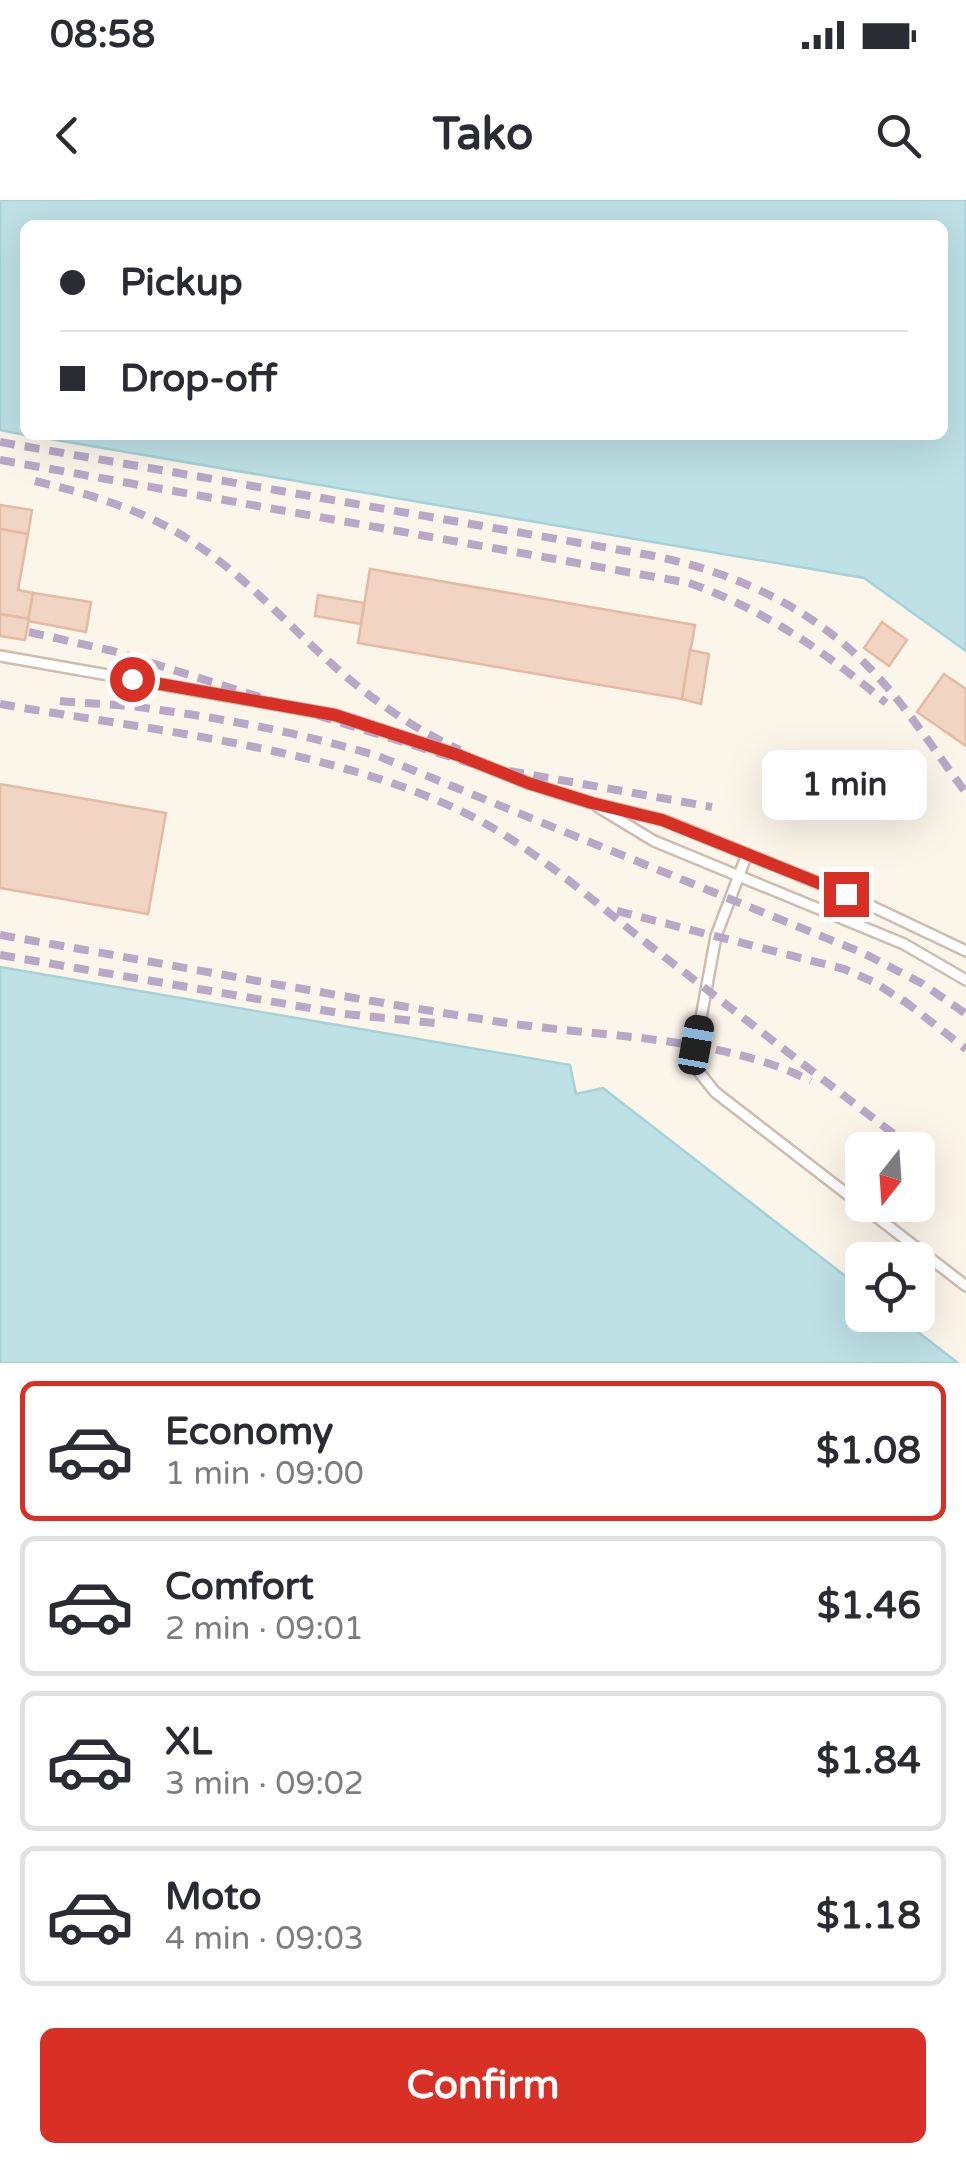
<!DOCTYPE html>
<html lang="en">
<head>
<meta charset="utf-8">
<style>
	body { margin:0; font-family:"Varela Round",sans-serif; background:#f2f2f3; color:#2b2b33; height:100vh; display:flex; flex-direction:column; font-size:38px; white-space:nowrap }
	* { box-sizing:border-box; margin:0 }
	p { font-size:32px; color:#7c7c81 }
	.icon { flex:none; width:55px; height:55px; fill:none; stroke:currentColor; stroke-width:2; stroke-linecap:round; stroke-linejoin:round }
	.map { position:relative; height:1163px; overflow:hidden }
	.drawer { display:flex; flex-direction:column; background:#fff; flex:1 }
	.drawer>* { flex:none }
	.hud { position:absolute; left:20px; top:20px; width:928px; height:220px; border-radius:15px; box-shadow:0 10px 40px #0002; display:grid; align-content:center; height:220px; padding:0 40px; background:#fff }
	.needle { width:65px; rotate:197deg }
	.fabs { position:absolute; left:845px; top:932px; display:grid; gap:20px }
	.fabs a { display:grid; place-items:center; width:90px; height:90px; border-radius:15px; background:#fff; box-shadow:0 10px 40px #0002; font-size:50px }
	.end { position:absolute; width:45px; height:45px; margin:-22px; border:12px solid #d93025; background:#fff; box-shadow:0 0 0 5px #fff }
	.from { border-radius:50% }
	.bubble { position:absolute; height:70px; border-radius:15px; background:#fff; box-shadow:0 10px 40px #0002; font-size:32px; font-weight:700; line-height:70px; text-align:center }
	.car { position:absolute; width:30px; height:60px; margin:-30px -15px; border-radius:12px; box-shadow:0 0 8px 2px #0007; background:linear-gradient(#222 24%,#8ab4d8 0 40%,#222 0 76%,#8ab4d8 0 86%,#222 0) }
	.hud b { display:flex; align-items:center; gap:35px; height:95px; font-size:38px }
	.hud b+b { border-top:2px solid #e1e1e2 }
	.hud i { width:25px; height:25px; background:#2b2b33 }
	ul { padding:18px 0 0; list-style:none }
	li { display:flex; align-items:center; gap:30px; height:140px; margin:0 20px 15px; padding:0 20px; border:5px solid #e1e1e2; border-radius:15px }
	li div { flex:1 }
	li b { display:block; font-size:38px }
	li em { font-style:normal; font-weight:700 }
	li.current { border-color:#d93025 }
	li>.icon { width:90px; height:90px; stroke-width:1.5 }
	.cta { display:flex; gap:20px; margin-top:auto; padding:20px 40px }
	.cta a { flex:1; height:115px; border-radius:15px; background:#d93025; color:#fff; font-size:40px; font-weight:700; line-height:115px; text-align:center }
	.status { display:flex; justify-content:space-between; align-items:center; height:70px; padding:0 50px; background:#fff; direction:ltr }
	.status svg { height:28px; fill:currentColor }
	header { display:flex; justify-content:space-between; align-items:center; height:130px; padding:0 40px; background:#fff; font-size:45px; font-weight:700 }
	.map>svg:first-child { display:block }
	.water { fill:#bee1e6; stroke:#a5d1d8; stroke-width:2.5 }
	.building { fill:#f1d4c2; stroke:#e3baa3; stroke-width:2.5 }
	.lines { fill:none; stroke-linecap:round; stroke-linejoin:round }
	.service-casing { stroke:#cebdaf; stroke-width:14 }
	.service { stroke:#fff; stroke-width:9 }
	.rail { stroke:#b8a7c7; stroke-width:8; stroke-dasharray:15 10; stroke-linecap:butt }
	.route { stroke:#d93025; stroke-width:12 }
</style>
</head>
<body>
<div class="status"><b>08:58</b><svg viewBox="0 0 49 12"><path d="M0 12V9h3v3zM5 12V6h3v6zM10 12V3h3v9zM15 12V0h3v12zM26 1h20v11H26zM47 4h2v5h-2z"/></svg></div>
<header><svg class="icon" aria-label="back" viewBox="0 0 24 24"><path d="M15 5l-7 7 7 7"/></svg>Tako<svg class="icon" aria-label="search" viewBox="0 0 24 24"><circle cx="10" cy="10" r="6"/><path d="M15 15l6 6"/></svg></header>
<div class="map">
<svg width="966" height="1163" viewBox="0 0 966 1163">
	<rect width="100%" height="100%" fill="#fcf5ea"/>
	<g class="water">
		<polygon points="0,0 966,0 966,451 864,378 27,235 942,235 942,25 25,25 25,235 0,230"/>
		<polygon points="0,767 570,865 576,894 603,888 862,1089 862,1115 896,1115 958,1163 0,1163"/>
	</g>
	<g class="building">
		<polygon points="0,305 32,310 28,334 0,329"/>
		<polygon points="0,329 28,334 18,390 33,393 29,419 0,414"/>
		<polygon points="370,369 695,425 682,499 358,443"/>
		<polygon points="33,393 91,402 86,432 28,421"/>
		<polygon points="318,395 364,403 361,424 315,416"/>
		<polygon points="0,414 29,419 25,440 0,436"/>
		<polygon points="882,422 907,440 889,466 864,448"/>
		<polygon points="690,450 709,454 701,504 682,499"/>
		<polygon points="944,474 966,489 966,546 917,512"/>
		<polygon points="0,584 166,613 148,714 0,688"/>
		<polygon points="876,940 889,950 868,950"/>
	</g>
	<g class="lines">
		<g class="service-casing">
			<g id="service">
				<polyline points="0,456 335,515 458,555 528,583 592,603 663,620 846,694 966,751"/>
				<polyline points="598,607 654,641 904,744 966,780"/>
				<polyline points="747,654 716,736 696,845 699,872 715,892 966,1086"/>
			</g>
		</g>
		<use href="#service" class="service"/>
		<g class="rail">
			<path d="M0,242L649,355C742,373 825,414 887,487C916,521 940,558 966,593"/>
			<path d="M0,260L689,383C763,409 826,452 886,503"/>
			<path d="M35,281C93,295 148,311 197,345C248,379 289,426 334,466C372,500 414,529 460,550"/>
			<polyline points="29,432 113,451 476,565 712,607"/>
			<path d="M60,501C91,504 122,504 152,509C229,519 304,534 378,556L863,753L923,784L966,814"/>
			<path d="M0,504C148,530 337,548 471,616C537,650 592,700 649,745C731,808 813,872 895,935"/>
			<polyline points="617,711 844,769 874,782 911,806"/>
			<path d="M0,735C167,764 333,796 500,822C597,837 723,836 811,881"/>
			<polyline points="0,755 345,814 435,823"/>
			<polyline points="903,800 966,849"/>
		</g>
	</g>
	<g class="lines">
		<polyline class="route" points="132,479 335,515 458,555 528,583 592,603 662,620 846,694"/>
	</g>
</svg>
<div class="fabs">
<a><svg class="needle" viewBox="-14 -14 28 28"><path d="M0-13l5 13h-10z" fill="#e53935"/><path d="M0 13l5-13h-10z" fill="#7c7c81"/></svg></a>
<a><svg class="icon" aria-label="locate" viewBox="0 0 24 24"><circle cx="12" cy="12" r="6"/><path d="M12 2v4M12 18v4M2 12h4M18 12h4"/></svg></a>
</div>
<i class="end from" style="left:132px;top:479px"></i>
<i class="end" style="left:846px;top:694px"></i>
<div class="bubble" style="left:762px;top:550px;width:165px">1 min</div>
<i class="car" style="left:696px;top:845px;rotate:10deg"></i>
<div class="hud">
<b><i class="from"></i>Pickup</b>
<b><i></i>Drop-off</b>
</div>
</div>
<section class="drawer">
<ul>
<li class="current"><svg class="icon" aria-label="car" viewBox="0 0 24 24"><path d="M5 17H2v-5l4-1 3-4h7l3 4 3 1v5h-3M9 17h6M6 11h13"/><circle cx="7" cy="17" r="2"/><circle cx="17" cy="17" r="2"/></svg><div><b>Economy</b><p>1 min · 09:00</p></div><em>$1.08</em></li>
<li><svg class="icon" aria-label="car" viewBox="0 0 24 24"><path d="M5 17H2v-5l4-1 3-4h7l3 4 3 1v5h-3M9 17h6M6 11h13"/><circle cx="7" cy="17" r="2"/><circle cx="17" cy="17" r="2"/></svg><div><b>Comfort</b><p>2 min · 09:01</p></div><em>$1.46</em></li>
<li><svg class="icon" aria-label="car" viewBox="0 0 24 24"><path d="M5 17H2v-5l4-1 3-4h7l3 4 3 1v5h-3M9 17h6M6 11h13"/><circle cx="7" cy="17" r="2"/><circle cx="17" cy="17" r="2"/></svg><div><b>XL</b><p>3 min · 09:02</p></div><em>$1.84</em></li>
<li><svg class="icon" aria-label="car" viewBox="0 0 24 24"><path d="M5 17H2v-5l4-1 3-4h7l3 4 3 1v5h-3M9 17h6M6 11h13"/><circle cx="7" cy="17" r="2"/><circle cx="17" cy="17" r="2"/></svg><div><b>Moto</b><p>4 min · 09:03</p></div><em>$1.18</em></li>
</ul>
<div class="cta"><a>Confirm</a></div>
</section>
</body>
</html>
